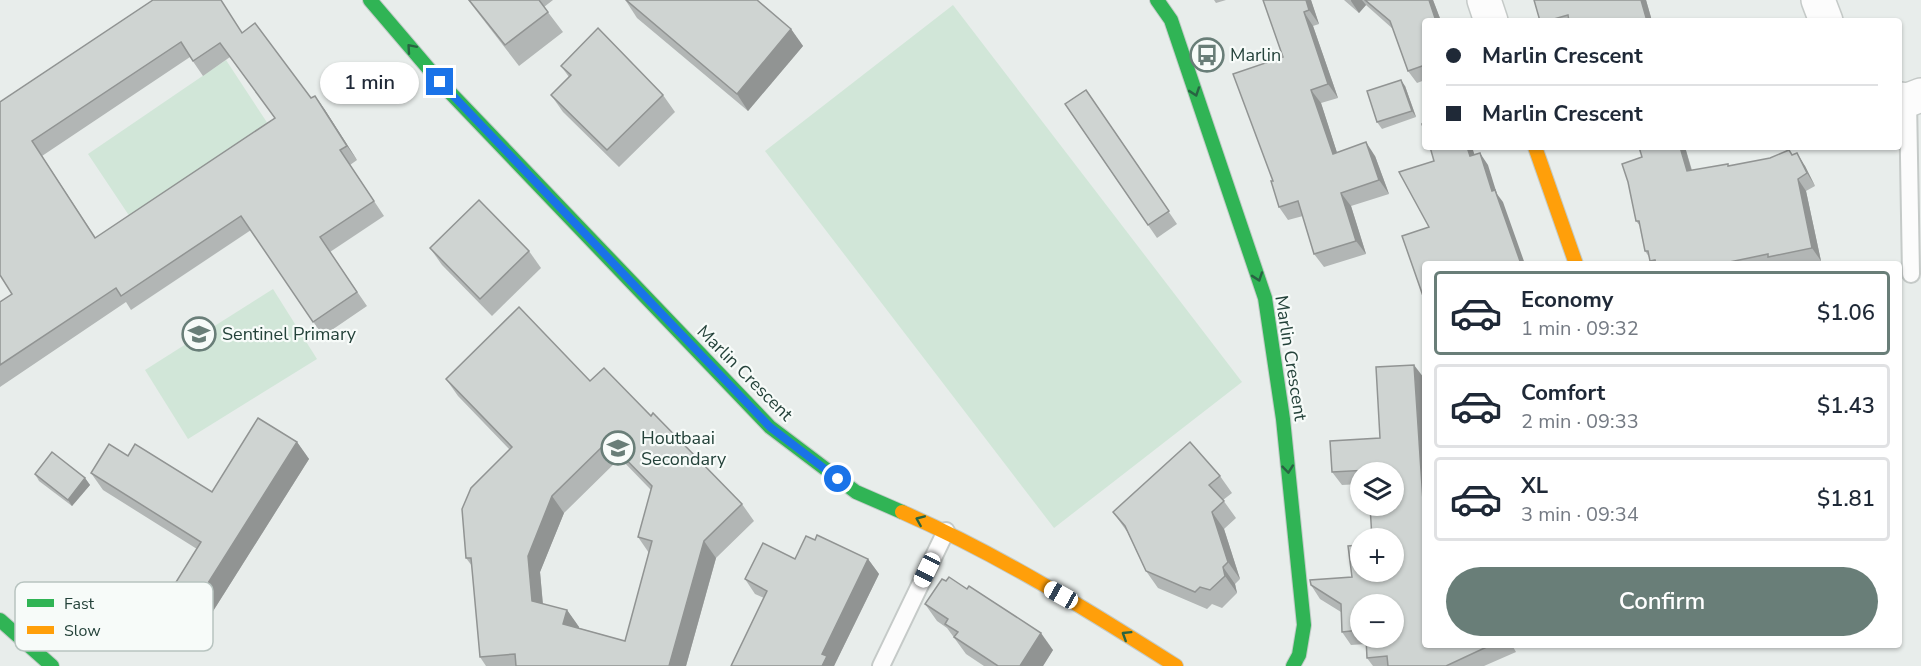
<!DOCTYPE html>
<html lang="en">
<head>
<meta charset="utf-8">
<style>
	body { margin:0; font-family:"Nunito Sans",sans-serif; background:#f6f6f7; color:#1f2937; height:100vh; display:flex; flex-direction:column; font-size:22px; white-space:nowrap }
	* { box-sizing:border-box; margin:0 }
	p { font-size:20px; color:#747a83 }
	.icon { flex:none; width:33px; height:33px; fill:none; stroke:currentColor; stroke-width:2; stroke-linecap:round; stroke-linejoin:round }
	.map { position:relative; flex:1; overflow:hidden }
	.drawer { position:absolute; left:1422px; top:261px; width:480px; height:387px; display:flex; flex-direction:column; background:#fff; border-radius:6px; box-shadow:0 2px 4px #0004 }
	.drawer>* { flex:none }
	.hud { position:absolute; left:1422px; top:18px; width:480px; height:132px; border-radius:6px; box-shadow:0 2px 4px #0004; display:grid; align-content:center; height:132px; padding:0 24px; background:#fff }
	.fabs { position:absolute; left:1350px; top:462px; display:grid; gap:12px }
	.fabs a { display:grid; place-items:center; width:54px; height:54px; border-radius:50%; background:#fff; box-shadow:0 2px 4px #0004; font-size:30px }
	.end { position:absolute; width:27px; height:27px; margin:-14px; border:8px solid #1a73e8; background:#fff; box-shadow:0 0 0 3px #fff }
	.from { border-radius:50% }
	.bubble { position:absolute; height:42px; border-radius:21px; background:#fff; box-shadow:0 2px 4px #0004; font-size:20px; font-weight:600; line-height:42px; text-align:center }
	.car { position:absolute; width:18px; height:36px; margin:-18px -9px; border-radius:8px; box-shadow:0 0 4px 2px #0007; background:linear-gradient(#fff 24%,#345 0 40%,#fff 0 76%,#345 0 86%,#fff 0) }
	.hud b { display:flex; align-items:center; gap:21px; height:57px; font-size:22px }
	.hud b+b { border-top:2px solid #e0e1e3 }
	.hud i { width:15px; height:15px; background:#1f2937 }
	ul { padding:10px 0 0; list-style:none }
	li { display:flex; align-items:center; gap:18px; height:84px; margin:0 12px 9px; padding:0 12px; border:3px solid #e0e1e3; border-radius:6px }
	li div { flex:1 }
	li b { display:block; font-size:22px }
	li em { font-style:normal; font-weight:600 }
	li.current { border-color:#697e78 }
	li>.icon { width:54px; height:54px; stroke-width:1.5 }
	.button { display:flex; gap:12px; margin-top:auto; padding:12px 24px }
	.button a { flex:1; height:69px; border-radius:36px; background:#697e78; color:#fff; font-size:24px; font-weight:600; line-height:69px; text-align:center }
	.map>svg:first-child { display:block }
	.green { fill:#d1e6d8 }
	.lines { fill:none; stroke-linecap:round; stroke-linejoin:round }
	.lane-casing { stroke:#c5cac8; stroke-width:20 }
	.street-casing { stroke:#c5cac8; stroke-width:36 }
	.fast-casing { stroke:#c3cbc8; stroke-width:16 }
	.slow-casing { stroke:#c3cbc8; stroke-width:16 }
	.lane { stroke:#fcfcfc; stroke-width:16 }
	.street { stroke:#fcfcfc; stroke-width:33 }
	.fast { stroke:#30b455; stroke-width:14 }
	.slow { stroke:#ff9f0a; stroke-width:14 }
	.wall { fill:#b2b6b5; fill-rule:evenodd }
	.shaded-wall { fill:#919493 }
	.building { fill:#cfd4d2; stroke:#919493; stroke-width:1.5; fill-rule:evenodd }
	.oneway { stroke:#286442 }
	.route { stroke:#1a73e8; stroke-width:8 }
	.labels { text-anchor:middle; stroke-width:4.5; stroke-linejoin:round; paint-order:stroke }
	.poi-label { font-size:18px; fill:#24423a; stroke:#f7fbf9; text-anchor:start }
	.street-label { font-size:18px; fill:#24423a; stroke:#f7fbf9 }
	.key { fill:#f7fbf9; stroke:#b8c4c0; stroke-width:1.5 }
	.key-label { font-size:16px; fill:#24423a }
</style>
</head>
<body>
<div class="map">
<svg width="1921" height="666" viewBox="0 0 1921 666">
	<rect width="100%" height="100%" fill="#e8edeb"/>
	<g class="green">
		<polygon points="953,5 1242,382 1054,528 765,151"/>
		<polygon points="226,60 270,127 132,220 88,154"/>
		<polygon points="273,289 317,359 188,439 145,370"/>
	</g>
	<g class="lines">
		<g class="lane-casing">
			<g id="lane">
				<polyline points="1908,100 1911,274"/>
				<polyline points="881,666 946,531"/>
			</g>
		</g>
		<g class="street-casing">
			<g id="street">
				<polyline points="1484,0 1491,21"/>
				<polyline points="1818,0 1826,21"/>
				<polyline points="1899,99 1908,100 1921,95"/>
			</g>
		</g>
		<g class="fast-casing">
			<g id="fast">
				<polyline points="370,0 440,82 770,427 856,492 902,512"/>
				<polyline points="1157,0 1171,20 1265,298 1283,419 1304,625 1299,655 1293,666"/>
				<polyline points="0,620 52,666"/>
			</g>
		</g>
		<g class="slow-casing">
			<g id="slow">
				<polyline points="1535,147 1576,264"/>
				<path d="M902,512C998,554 1088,610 1176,666"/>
			</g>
		</g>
		<use href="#lane" class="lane"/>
		<use href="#street" class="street"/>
		<use href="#fast" class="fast"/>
		<use href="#slow" class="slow"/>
	</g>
	<g class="wall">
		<path d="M153,0L242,32L311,98L315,96L325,110L357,160L350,165L384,216L330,252L367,306L323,336L251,230L131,310L126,302L0,387V302L12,294L0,102ZM190,57L203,76L230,57L275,118L96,238L42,156Z"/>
		<polygon points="468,0 553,0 544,7 563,32 519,66"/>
		<polygon points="1214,0 1226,0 1216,3"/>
		<polygon points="1263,0 1311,0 1319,24 1313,26 1338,98 1321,103 1337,153 1375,156 1389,194 1351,206 1366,254 1324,267 1314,254 1303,216 1288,220 1279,207 1273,181 1283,57"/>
		<polygon points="1344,0 1433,0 1441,21 1425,21 1425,80 1417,83 1408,71 1393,29 1366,5 1359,13"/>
		<polygon points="1534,0 1646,0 1652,21 1540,21"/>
		<polygon points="626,1 791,29 803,46 748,111 637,18"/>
		<polygon points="561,66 663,95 675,112 619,167 563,112 551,95 569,77"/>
		<polygon points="1405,86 1416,117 1382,129 1377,122"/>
		<polygon points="1086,90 1177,224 1157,238 1065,104"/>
		<polygon points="1685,147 1692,170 1730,166 1792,155 1805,166 1815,186 1806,191 1821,261 1803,264 1652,264 1650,261 1649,257 1645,251 1640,226 1636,221 1628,182"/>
		<polygon points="430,248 529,251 541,268 492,316 442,265"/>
		<path d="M1424,378L1425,396V645H1512L1516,652L1484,666H1373L1367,658L1366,644L1351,645L1342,632L1341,612L1320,599L1311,585L1352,577L1394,572V472H1360V484L1342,485L1332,472L1380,438ZM1360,604L1394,638H1360Z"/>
		<path d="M446,379L590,381L651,416L742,504L754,521L716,558L686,666H486L480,657L472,566L466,558L510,450L458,396ZM620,458L651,490L638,537L649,553L625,641L579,628V627L567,610L543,604L540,572L564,513Z"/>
		<polygon points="297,442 309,459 198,635 175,620 163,603 197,549 103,490 91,473 212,492"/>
		<polygon points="35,474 85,478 90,485 72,506 39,481"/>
		<polygon points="1220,476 1232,493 1223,500 1236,518 1224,529 1240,579 1235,584 1237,593 1222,608 1212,604 1207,609 1158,588 1146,571 1128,533 1113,512"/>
		<polygon points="815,540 868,559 879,574 834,666 731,666 764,598 755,594 745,579 795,559"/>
		<polygon points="925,604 1053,650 1043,666 984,666 966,654 947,628 937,621"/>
	</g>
	<g class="shaded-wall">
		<polygon points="1306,0 1311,0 1319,24 1309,10"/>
		<polygon points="1351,0 1362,0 1366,5 1359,13 1351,1"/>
		<polygon points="1429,0 1433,0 1441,21 1436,21"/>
		<polygon points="1641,0 1646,0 1652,21 1647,21"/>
		<polygon points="1304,12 1313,26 1338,98 1328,84"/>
		<polygon points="791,29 803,46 748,111 737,94"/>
		<polygon points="1401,80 1405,86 1416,117 1412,111"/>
		<polygon points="1311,90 1321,103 1342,168 1333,154"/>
		<polygon points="315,96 325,110 357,160 347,146"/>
		<polygon points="1366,142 1375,156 1389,194 1379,180"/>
		<polygon points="1467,147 1472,147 1479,168 1470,156"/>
		<polygon points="1680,147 1685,147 1695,183 1687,171"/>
		<polygon points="1480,153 1488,165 1497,194 1503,202 1525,264 1521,264 1492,191"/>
		<polygon points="1797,153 1805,166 1815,186 1807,173"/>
		<polygon points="1798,179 1806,191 1821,261 1812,248"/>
		<polygon points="1341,193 1351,206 1366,254 1356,241"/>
		<polygon points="1414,365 1424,378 1425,396 1425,517 1424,516"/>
		<polygon points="297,442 309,459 198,635 186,618"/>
		<polygon points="85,478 90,485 72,506 68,500"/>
		<polygon points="552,496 564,513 540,572 544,618 532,601 528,556"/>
		<polygon points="1212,512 1224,529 1240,579 1228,562"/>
		<polygon points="704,541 716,558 686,666 669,666"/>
		<polygon points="868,559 879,574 834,666 822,666 822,654"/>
		<polygon points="1223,567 1235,584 1237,593 1225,576"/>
		<polygon points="567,610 579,627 575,641 563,624"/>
		<polygon points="1041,633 1053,650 1043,666 1020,666"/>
	</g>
	<g class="building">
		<path d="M153,0H221L242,33L255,23L311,98L315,96L347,146L340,150L374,201L320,237L357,292L313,322L241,216L121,296L116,288L0,365V302L12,294L0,275V102ZM181,42L193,61L220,43L275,118L95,238L32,141Z"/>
		<polygon points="469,0 539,0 548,12 505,45"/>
		<polygon points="626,0 757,0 791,29 737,94"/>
		<polygon points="1263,0 1306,0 1309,10 1304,12 1328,84 1311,90 1333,154 1366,142 1379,180 1341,193 1356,241 1314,254 1298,201 1279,207 1271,181 1273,181 1233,74 1283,57"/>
		<polygon points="1365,0 1429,0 1436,21 1425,21 1425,65 1408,71 1390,21"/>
		<polygon points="1534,0 1641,0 1647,21 1569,21 1568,15 1547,21 1540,21"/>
		<polygon points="598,28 663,95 607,150 551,95 571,75 561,66"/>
		<polygon points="1401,80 1412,111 1377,122 1367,91"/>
		<polygon points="1086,90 1169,211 1148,225 1065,104"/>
		<polygon points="1425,123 1425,133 1422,124"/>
		<polygon points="1430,147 1467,147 1470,156 1480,153 1492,191 1495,190 1521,264 1425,264 1425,315 1423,296 1402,236 1429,227 1399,172 1434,161"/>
		<polygon points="1639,147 1680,147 1687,171 1728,164 1728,166 1770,158 1789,150 1792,155 1797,153 1807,173 1798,179 1812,248 1768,257 1768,254 1720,264 1656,264 1655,260 1650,261 1648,251 1645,251 1639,221 1636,221 1628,182 1622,164 1642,157"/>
		<polygon points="479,200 529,251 480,299 430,248"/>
		<path d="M519,307L590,381L604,368L651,416L653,413L742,504L704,541L669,666H516L515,654L480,657L471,558H466L462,509L471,488L512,447L446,379ZM608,441L652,486L638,537L652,541L625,641L563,624L567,610L532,601L528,556L552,496Z"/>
		<polygon points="1414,365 1424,516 1425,516 1425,645 1491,645 1446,666 1388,666 1387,656 1367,658 1366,638 1394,638 1394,604 1360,604 1360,630 1342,632 1341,604 1311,585 1310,580 1352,577 1348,546 1360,545 1360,572 1394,572 1394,538 1372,538 1370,506 1394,506 1394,472 1369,472 1369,470 1332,472 1330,441 1380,438 1376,367"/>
		<polygon points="258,418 297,442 186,618 163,603 201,542 91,473 109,444 128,456 135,444 212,492"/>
		<polygon points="1190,442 1220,476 1209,485 1224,501 1212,512 1228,562 1223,567 1225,576 1210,590 1200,587 1195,592 1146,571 1125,526 1113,512"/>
		<polygon points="52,452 85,478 68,500 35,474"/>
		<polygon points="817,535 868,559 822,654 827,656 822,666 731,666 767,591 745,579 763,543 795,559 806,536 815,540"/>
		<polygon points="949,577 967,589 969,586 1041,633 1020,666 998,666 954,637 958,632 945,624 948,619 925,604 942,579 946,581"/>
	</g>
	<defs><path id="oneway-chevron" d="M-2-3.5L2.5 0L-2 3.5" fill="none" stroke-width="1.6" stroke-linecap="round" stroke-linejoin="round" transform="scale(1.5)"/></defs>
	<g class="oneway">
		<use href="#oneway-chevron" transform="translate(411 48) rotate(-131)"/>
		<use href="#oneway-chevron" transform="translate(1195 92) rotate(71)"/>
		<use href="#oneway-chevron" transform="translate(1258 277) rotate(71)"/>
		<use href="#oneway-chevron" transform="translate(1288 469) rotate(84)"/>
		<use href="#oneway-chevron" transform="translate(920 520) rotate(-157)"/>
		<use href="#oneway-chevron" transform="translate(1126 635) rotate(-148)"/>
	</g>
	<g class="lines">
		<polyline class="route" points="440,82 770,427 838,479"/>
	</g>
	<defs>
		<g id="bus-ring" transform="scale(1.725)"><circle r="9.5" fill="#f7fbf9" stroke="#697e78" stroke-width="1.5"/><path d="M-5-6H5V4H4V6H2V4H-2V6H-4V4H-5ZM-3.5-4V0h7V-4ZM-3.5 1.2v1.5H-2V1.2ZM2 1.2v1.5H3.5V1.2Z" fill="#697e78"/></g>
		<g id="school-ring" transform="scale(1.725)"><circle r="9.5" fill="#f7fbf9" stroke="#697e78" stroke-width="1.5"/><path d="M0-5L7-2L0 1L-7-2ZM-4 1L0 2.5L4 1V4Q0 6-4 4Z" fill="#697e78"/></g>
	</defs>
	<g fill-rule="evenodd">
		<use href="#bus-ring" x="1207" y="55"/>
		<use href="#school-ring" x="199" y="334"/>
		<use href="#school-ring" x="618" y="448"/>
	</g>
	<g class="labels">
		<g class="poi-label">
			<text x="1230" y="61">Marlin</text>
			<text x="222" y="340">Sentinel Primary</text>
			<text x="641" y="444">Houtbaai<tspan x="641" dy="21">Secondary</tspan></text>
		</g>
		<g class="street-label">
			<text transform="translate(1291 358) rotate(81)" y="6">Marlin Crescent</text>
			<text transform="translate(745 373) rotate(45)" y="6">Marlin Crescent</text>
		</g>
	</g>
	<rect x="15" y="582" width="198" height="69" rx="9" class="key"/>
	<rect x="27" y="599" width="27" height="8" fill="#30b455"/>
	<rect x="27" y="626" width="27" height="8" fill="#ff9f0a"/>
	<g class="key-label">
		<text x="64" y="609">Fast</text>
		<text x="64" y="636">Slow</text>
	</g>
</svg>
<div class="fabs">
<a><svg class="icon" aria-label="layers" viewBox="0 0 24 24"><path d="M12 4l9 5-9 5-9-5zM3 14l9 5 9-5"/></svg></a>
<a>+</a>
<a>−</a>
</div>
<i class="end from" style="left:838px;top:479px"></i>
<i class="end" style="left:440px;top:82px"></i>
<div class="bubble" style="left:320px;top:62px;width:99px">1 min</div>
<i class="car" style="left:927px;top:570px;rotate:206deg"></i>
<i class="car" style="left:1061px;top:595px;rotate:299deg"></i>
<div class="hud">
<b><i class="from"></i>Marlin Crescent</b>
<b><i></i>Marlin Crescent</b>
</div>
<section class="drawer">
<ul>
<li class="current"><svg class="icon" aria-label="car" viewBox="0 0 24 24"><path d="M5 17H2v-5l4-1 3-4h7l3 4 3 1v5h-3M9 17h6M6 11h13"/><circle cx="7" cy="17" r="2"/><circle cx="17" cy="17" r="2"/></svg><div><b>Economy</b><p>1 min · 09:32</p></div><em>$1.06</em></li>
<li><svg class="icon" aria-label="car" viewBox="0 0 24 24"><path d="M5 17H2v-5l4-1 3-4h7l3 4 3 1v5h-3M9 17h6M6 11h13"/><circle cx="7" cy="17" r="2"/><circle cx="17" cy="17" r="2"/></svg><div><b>Comfort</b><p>2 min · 09:33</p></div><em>$1.43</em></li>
<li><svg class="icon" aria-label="car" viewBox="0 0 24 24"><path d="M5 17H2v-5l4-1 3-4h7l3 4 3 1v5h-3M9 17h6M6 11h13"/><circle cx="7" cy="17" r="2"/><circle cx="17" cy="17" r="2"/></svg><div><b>XL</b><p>3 min · 09:34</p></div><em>$1.81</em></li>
</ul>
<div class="button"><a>Confirm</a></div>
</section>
</div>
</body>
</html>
